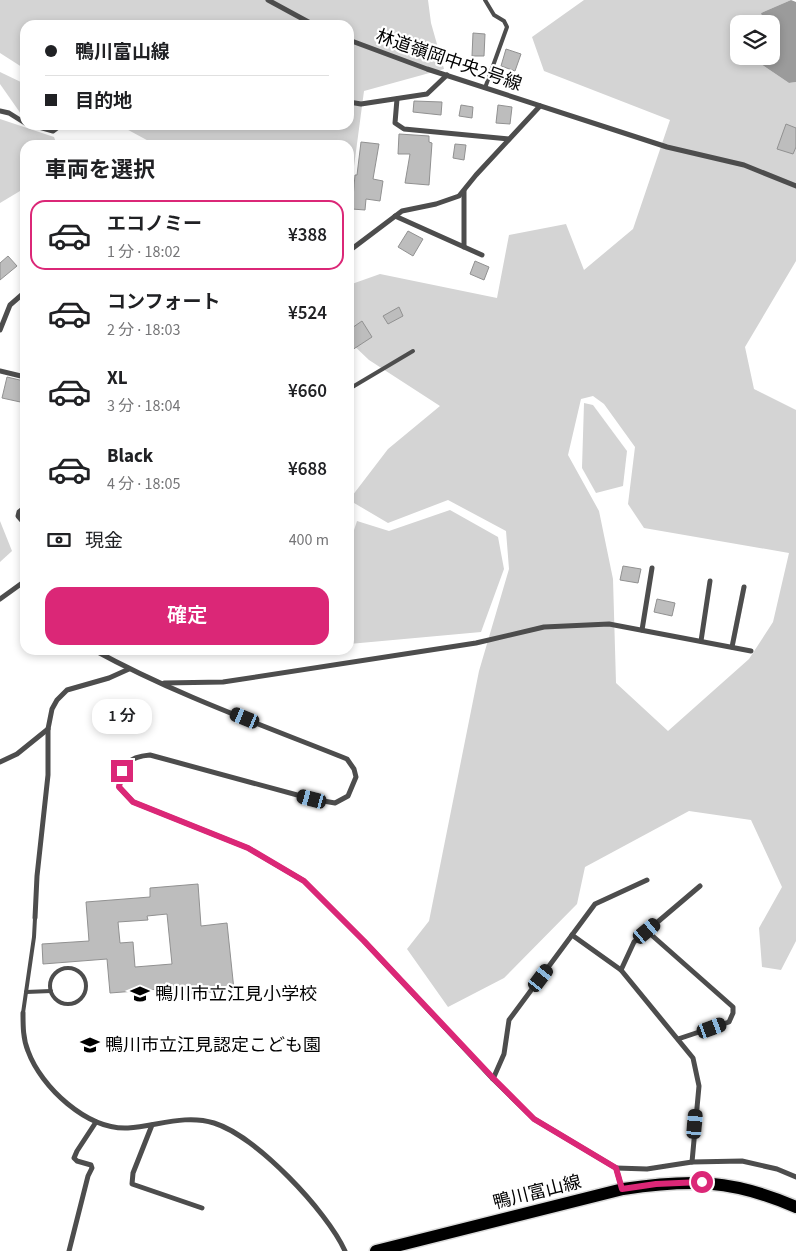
<!DOCTYPE html>
<html lang="ja">
<head>
<meta charset="utf-8">
<style>
	body { margin:0; font-family:"Source Sans 3","Noto Sans JP",sans-serif; background:#f6f6f6; color:#202124; height:100vh; display:flex; flex-direction:column; font-size:19px; white-space:nowrap }
	* { box-sizing:border-box; margin:0 }
	p { font-size:16px; color:#757577 }
	.icon { flex:none; width:28px; height:28px; fill:none; stroke:currentColor; stroke-width:2; stroke-linecap:round; stroke-linejoin:round }
	.map { position:relative; flex:1; overflow:hidden }
	.drawer { position:absolute; left:20px; top:140px; width:334px; height:515px; display:flex; flex-direction:column; background:#fff; border-radius:15px; box-shadow:0 2px 8px #0003 }
	.drawer>* { flex:none }
	.top-card { position:absolute; left:20px; top:20px; width:334px; height:110px; border-radius:15px; box-shadow:0 2px 8px #0003; display:grid; align-content:center; height:110px; padding:0 25px; background:#fff }
	.fabs { position:absolute; left:730px; top:15px; display:grid; gap:10px }
	.fabs a { display:grid; place-items:center; width:50px; height:50px; border-radius:10px; background:#fff; box-shadow:0 2px 8px #0003; font-size:25px }
	.end { position:absolute; width:22px; height:22px; margin:-11px; border:6px solid #db2777; background:#fff; box-shadow:0 0 0 2px #fff }
	.from { border-radius:50% }
	.bubble { position:absolute; height:35px; border-radius:15px; background:#fff; box-shadow:0 2px 8px #0003; font-size:16px; font-weight:600; line-height:35px; text-align:center }
	.car { position:absolute; width:15px; height:30px; margin:-15px -8px; border-radius:6px; box-shadow:0 0 4px 1px #0007; background:linear-gradient(#222 24%,#8ab4d8 0 40%,#222 0 76%,#8ab4d8 0 86%,#222 0) }
	.top-card b { display:flex; align-items:center; gap:18px; height:48px; font-size:19px }
	.top-card b+b { border-top:1px solid #e0e0e0 }
	.top-card i { width:12px; height:12px; background:#202124 }
	ul { padding:0; list-style:none }
	li { display:flex; align-items:center; gap:15px; height:70px; margin:0 10px 8px; padding:0 15px; border:2px solid transparent; border-radius:15px }
	li div { flex:1 }
	li b { display:block; font-size:19px }
	li em { font-style:normal; font-weight:600 }
	li.current { border-color:#db2777 }
	li>.icon { width:45px; height:45px; stroke-width:1.5 }
	h2 { padding:0 25px; font-size:22px; line-height:60px }
	.pay { display:flex; align-items:center; gap:12px; height:55px; padding:0 25px; font-size:19px }
	.pay p { margin-inline-start:auto }
	.action { display:flex; gap:10px; margin-top:auto; padding:10px 25px }
	.action a { flex:1; height:58px; border-radius:15px; background:#db2777; color:#fff; font-size:20px; font-weight:600; line-height:58px; text-align:center }
	.map>svg:first-child { display:block }
	.green { fill:#d4d4d4; fill-rule:evenodd }
	.water { fill:#9b9b9b }
	.building { fill:#bdbdbd; stroke:#919191; fill-rule:evenodd }
	.lines { fill:none; stroke-linecap:round; stroke-linejoin:round }
	.primary-casing { stroke:#dbdbdb; stroke-width:15 }
	.service { stroke:#4d4d4d; stroke-width:4 }
	.minor { stroke:#4d4d4d; stroke-width:5 }
	.primary { stroke:#000; stroke-width:12 }
	.route { stroke:#db2777; stroke-width:6 }
	.labels { text-anchor:middle; stroke-width:4.5; stroke-linejoin:round; paint-order:stroke }
	.street-label { font-size:18px; fill:#000; stroke:#fff }
	.poi-label { font-size:18px; fill:#000; stroke:#fff; text-anchor:start }
</style>
</head>
<body>
<div class="map">
<svg width="796" height="1251" viewBox="0 0 796 1251">
	<rect width="100%" height="100%" fill="#fff"/>
	<g class="green">
		<polygon points="0,0 428,0 431,23 444,69 364,91 349,204 349,145 156,145 119,125 349,125 349,25 25,25 25,69 0,53"/>
		<path d="M584,0H791L761,13L764,24H739V56H754L761,64L789,83L796,82V261L745,347L754,389L796,410V941L781,970L762,967L759,928L782,887L751,820L689,811L585,867L577,904L504,978L448,1007L407,949L429,921L479,671L509,569L506,531L448,500L388,523L349,500L388,449L440,406L369,360L349,341V285L380,274L497,298L509,235L566,224L584,270L633,229L670,120L544,71L532,37ZM593,396L604,404L635,447L628,504L644,528L789,553L773,622L749,659L668,731L616,683L613,579L599,511L568,455L581,399Z"/>
		<polygon points="0,72 25,84 25,116 21,114 0,84"/>
		<polygon points="0,119 54,137 57,145 25,145 25,188 0,203"/>
		<polygon points="584,403 593,405 627,451 623,486 596,493 582,468"/>
		<polygon points="450,510 498,537 504,569 481,632 349,644 349,545 357,521 389,531"/>
		<polygon points="0,521 12,551 0,562"/>
	</g>
	<polygon class="water" points="791,0 796,2 796,82 789,83 761,64 754,56 771,56 771,24 764,24 761,13"/>
	<g class="building">
		<polygon points="473,33 485,34 484,56 472,56"/>
		<polygon points="506,49 521,54 515,71 501,66"/>
		<polygon points="414,101 442,102 441,115 413,112"/>
		<polygon points="461,105 473,107 472,118 459,116"/>
		<polygon points="498,105 512,107 510,124 496,123"/>
		<polygon points="786,124 796,128 796,147 793,154 777,149"/>
		<polygon points="399,134 429,136 429,142 432,143 429,185 405,183 410,154 398,154"/>
		<polygon points="361,142 379,144 373,179 383,181 380,201 366,199 365,210 352,209 355,175 357,175"/>
		<polygon points="455,144 466,145 464,160 453,158"/>
		<polygon points="408,231 423,239 413,256 398,247"/>
		<polygon points="8,256 17,266 0,280 0,263"/>
		<polygon points="475,261 489,267 484,280 470,274"/>
		<polygon points="399,307 403,316 388,324 383,316"/>
		<polygon points="362,321 372,337 349,352 349,330"/>
		<polygon points="7,377 24,381 25,403 2,398"/>
		<polygon points="623,566 641,569 638,583 620,580"/>
		<polygon points="657,599 675,603 672,616 654,612"/>
		<path d="M198,884L201,926L227,923L234,990L175,995L174,988L110,993L107,959L43,964L42,944L89,941L86,902L150,897V888ZM167,914L172,964L135,967L133,942L120,943L118,922L148,920L147,916Z"/>
	</g>
	<g class="lines">
		<g class="primary-casing">
			<path id="primary" d="M376,1251L623,1189C690,1179 732,1179 796,1207"/>
		</g>
		<g class="service">
			<polyline points="485,0 494,15 504,21 507,27 485,88"/>
			<polyline points="349,389 413,351"/>
			<circle cx="68" cy="986" r="18"/>
			<polyline points="26,992 51,991"/>
			<polyline points="23,1013 34,937 35,918"/>
		</g>
		<g class="minor">
			<polyline points="268,0 314,25"/>
			<polyline points="349,40 427,69 667,147 744,165 796,186"/>
			<polyline points="397,99 395,123 404,129 509,139"/>
			<polyline points="349,102 361,104 427,94 447,75"/>
			<polyline points="0,111 9,113 25,123"/>
			<polyline points="32,125 53,131 61,125"/>
			<polyline points="464,191 464,247"/>
			<polyline points="395,216 482,255"/>
			<polyline points="349,251 402,211 436,204 459,196 476,175 540,106"/>
			<polyline points="0,330 10,305 25,292"/>
			<polyline points="0,371 25,377"/>
			<polyline points="25,507 19,512 18,516 25,524"/>
			<polyline points="0,599 25,581"/>
			<polyline points="642,630 652,568"/>
			<polyline points="701,641 710,581"/>
			<polyline points="732,647 744,587"/>
			<path d="M94,650C174,694 262,725 347,759L354,769L356,777L348,796L335,803L312,799L150,755C126,757 124,765 119,787L133,802L248,848L304,881L364,941L493,1079L534,1119L616,1168L622,1189"/>
			<polyline points="164,683 223,682 476,643 544,627 609,624 751,651"/>
			<polyline points="0,762 17,754 48,729"/>
			<polyline points="35,918 37,876 48,775 48,729 52,709 57,700 67,690 109,678 129,669"/>
			<polyline points="647,931 733,1007 733,1013 729,1022 678,1039"/>
			<polyline points="572,935 621,970"/>
			<path d="M23,1013C23,1026 23,1039 28,1051C41,1087 87,1130 128,1128C157,1126 185,1114 214,1123C256,1136 327,1211 345,1251"/>
			<polyline points="493,1079 504,1054 509,1020 595,904 647,880"/>
			<polyline points="152,1125 133,1173 132,1184 202,1208"/>
			<polyline points="692,1162 699,1086 693,1058 621,970 634,942 700,886"/>
			<polyline points="616,1168 647,1169 692,1162 742,1161 777,1169 796,1177"/>
			<polyline points="69,1251 88,1176 92,1168 91,1165 77,1161 74,1158 77,1151 96,1122"/>
		</g>
		<use href="#primary" class="primary"/>
	</g>
	<g class="lines">
		<polyline class="route" points="122,771 119,787 133,802 248,848 304,881 364,941 493,1078 534,1119 616,1168 622,1189 656,1184 702,1182"/>
	</g>
	<defs>
		<g id="school-bare" transform="scale(1.5)"><path d="M0-5L7-2L0 1L-7-2ZM-4 1L0 2.5L4 1V4Q0 6-4 4Z" fill="#000" stroke="#fff" stroke-width="2.5" paint-order="stroke"/></g>
	</defs>
	<g fill-rule="evenodd">
		<use href="#school-bare" x="140" y="994"/>
		<use href="#school-bare" x="90" y="1045"/>
	</g>
	<g class="labels">
		<g class="street-label">
			<text transform="translate(449 60) rotate(19)" y="6">林道嶺岡中央2号線</text>
			<text transform="translate(537 1192) rotate(-14)" y="6">鴨川富山線</text>
		</g>
		<g class="poi-label">
			<text x="155" y="1000">鴨川市立江見小学校</text>
			<text x="105" y="1051">鴨川市立江見認定こども園</text>
		</g>
	</g>
</svg>
<div class="fabs">
<a><svg class="icon" aria-label="layers" viewBox="0 0 24 24"><path d="M12 4l9 5-9 5-9-5zM3 14l9 5 9-5"/></svg></a>
</div>
<i class="end from" style="left:702px;top:1182px"></i>
<i class="end" style="left:122px;top:771px"></i>
<div class="bubble" style="left:92px;top:699px;width:60px">1 分</div>
<i class="car" style="left:245px;top:718px;rotate:292deg"></i>
<i class="car" style="left:312px;top:799px;rotate:285deg"></i>
<i class="car" style="left:647px;top:931px;rotate:50deg"></i>
<i class="car" style="left:541px;top:978px;rotate:37deg"></i>
<i class="car" style="left:712px;top:1028px;rotate:70deg"></i>
<i class="car" style="left:695px;top:1124px;rotate:5deg"></i>
<div class="top-card">
<b><i class="from"></i>鴨川富山線</b>
<b><i></i>目的地</b>
</div>
<section class="drawer">
<h2>車両を選択</h2>
<ul>
<li class="current"><svg class="icon" aria-label="car" viewBox="0 0 24 24"><path d="M5 17H2v-5l4-1 3-4h7l3 4 3 1v5h-3M9 17h6M6 11h13"/><circle cx="7" cy="17" r="2"/><circle cx="17" cy="17" r="2"/></svg><div><b>エコノミー</b><p>1 分 · 18:02</p></div><em>¥388</em></li>
<li><svg class="icon" aria-label="car" viewBox="0 0 24 24"><path d="M5 17H2v-5l4-1 3-4h7l3 4 3 1v5h-3M9 17h6M6 11h13"/><circle cx="7" cy="17" r="2"/><circle cx="17" cy="17" r="2"/></svg><div><b>コンフォート</b><p>2 分 · 18:03</p></div><em>¥524</em></li>
<li><svg class="icon" aria-label="car" viewBox="0 0 24 24"><path d="M5 17H2v-5l4-1 3-4h7l3 4 3 1v5h-3M9 17h6M6 11h13"/><circle cx="7" cy="17" r="2"/><circle cx="17" cy="17" r="2"/></svg><div><b>XL</b><p>3 分 · 18:04</p></div><em>¥660</em></li>
<li><svg class="icon" aria-label="car" viewBox="0 0 24 24"><path d="M5 17H2v-5l4-1 3-4h7l3 4 3 1v5h-3M9 17h6M6 11h13"/><circle cx="7" cy="17" r="2"/><circle cx="17" cy="17" r="2"/></svg><div><b>Black</b><p>4 分 · 18:05</p></div><em>¥688</em></li>
</ul>
<div class="pay"><svg class="icon" aria-label="cash" viewBox="0 0 24 24"><path d="M3 7h18v10H3z"/><circle cx="12" cy="12" r="2"/></svg>現金<p>400 m</p></div>
<div class="action"><a>確定</a></div>
</section>
</div>
</body>
</html>
